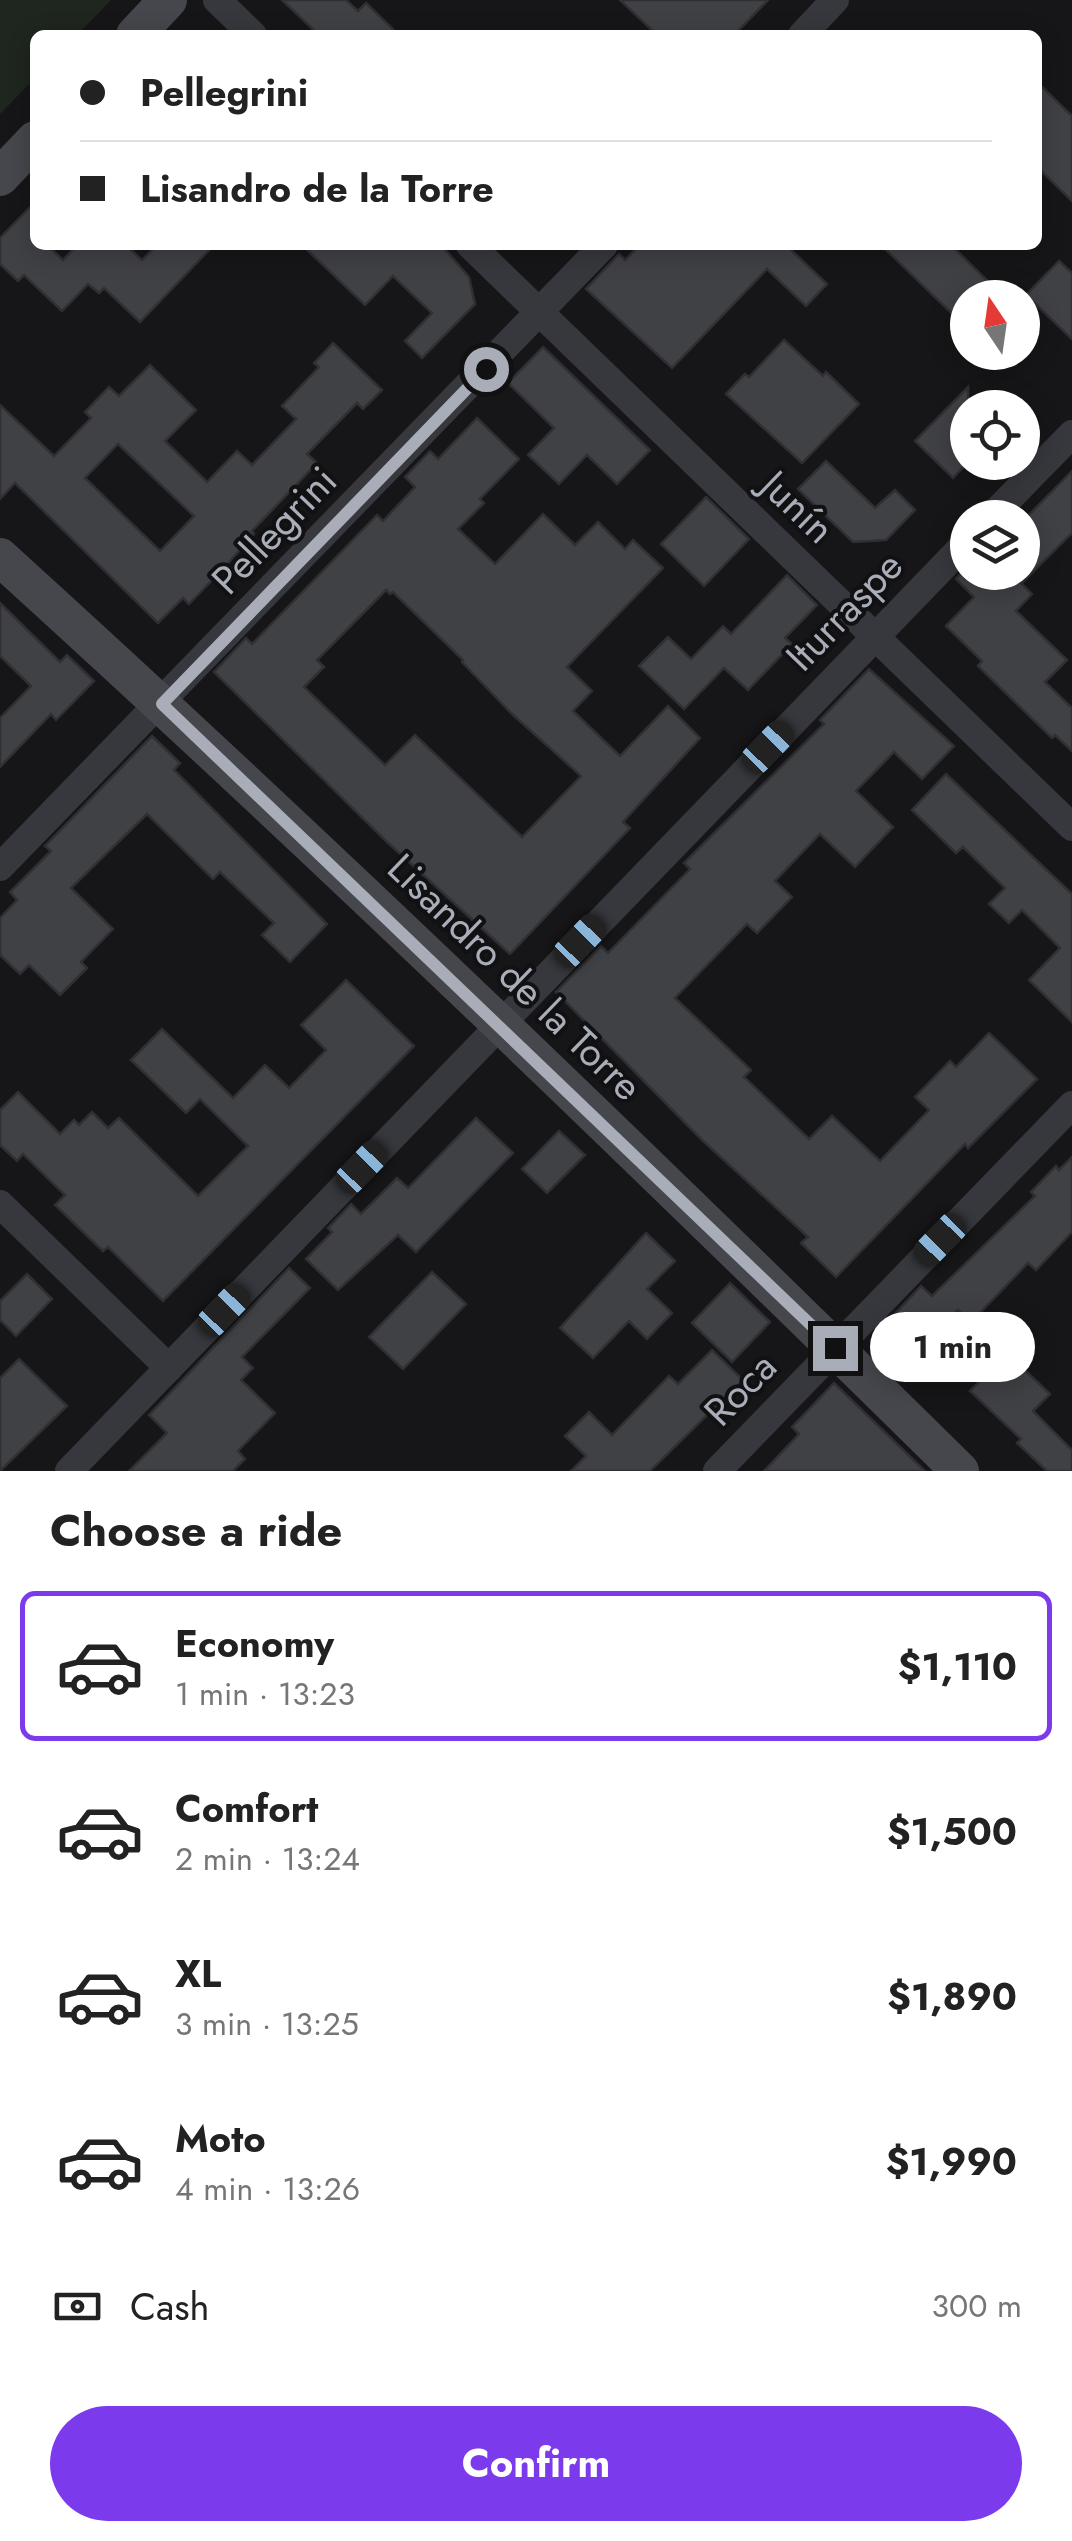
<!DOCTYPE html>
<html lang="en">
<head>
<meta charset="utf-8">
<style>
	body { margin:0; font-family:Jost,sans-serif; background:#f2f2f2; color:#222; height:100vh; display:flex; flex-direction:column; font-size:38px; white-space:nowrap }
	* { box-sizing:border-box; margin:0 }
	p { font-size:32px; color:#767676 }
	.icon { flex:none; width:55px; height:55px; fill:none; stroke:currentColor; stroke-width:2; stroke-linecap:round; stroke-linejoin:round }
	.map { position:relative; height:1471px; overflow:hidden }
	.side { display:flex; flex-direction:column; background:#fff; flex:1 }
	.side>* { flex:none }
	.banner { position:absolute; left:30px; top:30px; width:1012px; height:220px; border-radius:15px; box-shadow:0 5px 25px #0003; display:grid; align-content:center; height:220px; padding:0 50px; background:#fff }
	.needle { width:65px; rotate:347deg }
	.controls { position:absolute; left:950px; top:280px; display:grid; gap:20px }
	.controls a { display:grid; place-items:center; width:90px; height:90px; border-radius:50%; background:#fff; box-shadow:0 5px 25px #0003; font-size:50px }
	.end { position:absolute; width:45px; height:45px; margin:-22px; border:12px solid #a8adb8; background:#111; box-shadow:0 0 0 5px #111 }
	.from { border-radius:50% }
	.bubble { position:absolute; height:70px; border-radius:35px; background:#fff; box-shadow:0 5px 25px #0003; font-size:32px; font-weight:700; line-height:70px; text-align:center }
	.car { position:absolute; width:30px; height:60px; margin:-30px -15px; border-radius:12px; box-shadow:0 0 8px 2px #0007; background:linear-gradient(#222 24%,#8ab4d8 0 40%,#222 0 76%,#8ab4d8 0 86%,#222 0) }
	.banner b { display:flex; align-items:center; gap:35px; height:95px; font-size:38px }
	.banner b+b { border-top:2px solid #e0e0e0 }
	.banner i { width:25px; height:25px; background:#222 }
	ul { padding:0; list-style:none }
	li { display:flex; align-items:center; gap:30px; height:150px; margin:0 20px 15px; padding:0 30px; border:5px solid transparent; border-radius:15px }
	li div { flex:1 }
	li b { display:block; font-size:38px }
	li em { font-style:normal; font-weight:700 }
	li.active { border-color:#7c3aed }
	li>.icon { width:90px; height:90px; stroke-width:1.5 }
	h2 { padding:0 50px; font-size:45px; line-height:120px }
	.pay { display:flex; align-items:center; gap:25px; height:110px; padding:0 50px; font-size:38px }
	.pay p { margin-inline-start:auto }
	.button { display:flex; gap:20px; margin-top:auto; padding:20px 50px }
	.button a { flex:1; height:115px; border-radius:60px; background:#7c3aed; color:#fff; font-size:40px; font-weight:700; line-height:115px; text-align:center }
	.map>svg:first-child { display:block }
	.green { fill:#1e261f }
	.building { fill:#404145; stroke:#303034; stroke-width:2.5; fill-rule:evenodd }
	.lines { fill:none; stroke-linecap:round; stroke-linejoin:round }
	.street { stroke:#37383d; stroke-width:28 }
	.secondary { stroke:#45474d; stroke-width:38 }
	.route { stroke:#a8adb8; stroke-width:12 }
	.labels { text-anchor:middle; stroke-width:8; stroke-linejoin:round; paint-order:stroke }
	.street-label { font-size:40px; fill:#a8adb8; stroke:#111113 }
</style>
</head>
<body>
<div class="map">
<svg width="1072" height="1471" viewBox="0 0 1072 1471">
	<rect width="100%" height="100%" fill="#161618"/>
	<polygon class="green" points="0,0 111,0 77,35 35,35 35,78 0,114"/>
	<g class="building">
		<polygon points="282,0 346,0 358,11 366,3 399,35 319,35"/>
		<polygon points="620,0 768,0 734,35 657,35"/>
		<polygon points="1038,83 1072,116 1072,201 1038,168"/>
		<polygon points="35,202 35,245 47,245 63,260 77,245 126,245 142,260 157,245 214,245 140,322 104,288 99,293 88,284 62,311 24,275 18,281 0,264 0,238"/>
		<polygon points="302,245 441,245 469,277 475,304 422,358 405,341 432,313 393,276 365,305"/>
		<polygon points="640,245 790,245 788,247 827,284 806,306 767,269 672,368 586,289 619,254 625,260"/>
		<polygon points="881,245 951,245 1005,298 968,298 968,329"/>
		<polygon points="1059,261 1072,273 1072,339 1026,295"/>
		<polygon points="784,340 823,376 826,372 859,404 802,463 726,394 745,374 749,377"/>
		<path d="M333,343L382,390L363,409L357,403L307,454L317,463L252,531L254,534L223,569L189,604L183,598L158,623L15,483L0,499V405L54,456L91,418L85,412L109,387L119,396L150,365L196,410L165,441L207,482L237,451L252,465L296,419L282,406L319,367L314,363ZM118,444L194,516L160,551L85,478Z"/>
		<polygon points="543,347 650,450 617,484 587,455 559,484 528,455 554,428 508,383"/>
		<polygon points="968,387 968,462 953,478 915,441"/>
		<path d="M477,418L519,459L480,499L484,503L458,529L495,564L543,514L575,545L598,522L625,549L633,540L663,568L567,667L592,691L573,711L620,756L668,706L700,738L623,822L630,828L510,954L386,841L214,672L246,638L252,644L377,515L383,521L415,487L405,477L430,451L438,459ZM386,590L390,594L393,592L463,660L462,662L511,713L581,776L522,837L415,735L385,765L304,687L324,667L317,660Z"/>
		<polygon points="826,461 875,508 895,490 915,510 886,540 853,542 798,489"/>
		<polygon points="1072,471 1072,533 1022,583 1022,522"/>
		<polygon points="706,497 749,539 704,586 661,544"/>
		<polygon points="962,572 1010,572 1032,594 1016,611 1067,660 1045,682 1072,708 1072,751 1055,735 1052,738 978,666 982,661 946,626 974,597 956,579"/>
		<polygon points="787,575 817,605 785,638 792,644 748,690 724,668 684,709 639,666 668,637 691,659 723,626 731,634"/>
		<polygon points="0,603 60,662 67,655 94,681 56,720 51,714 0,767 0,718 31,686 0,656"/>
		<polygon points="869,669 954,746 922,779 894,752 856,791 893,827 855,867 820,834 775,881 792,897 757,933 747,924 675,998 751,1070 744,1077 809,1139 832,1116 880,1161 929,1110 915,1097 950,1061 956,1067 989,1033 1037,1079 968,1148 965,1144 836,1277 801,1243 808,1237 702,1140 556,992 601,946 608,953 690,869 684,863 824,724 820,720"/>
		<polygon points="152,736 180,763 174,770 327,924 290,962 262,935 274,923 220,872 213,879 147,814 71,888 113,929 81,962 87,968 60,995 29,965 20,974 0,955 0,918 17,900 10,892 51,851 45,846"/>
		<polygon points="946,774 1072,894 1072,1022 1029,980 1060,948 1022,910 1009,923 989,904 1005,888 963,847 956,853 912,810"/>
		<polygon points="346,980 414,1046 163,1301 108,1247 103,1251 55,1205 65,1195 23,1154 17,1161 0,1145 0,1110 18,1092 60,1134 74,1120 79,1125 92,1112 108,1128 119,1118 198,1196 248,1146 200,1099 186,1113 131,1060 162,1029 233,1098 265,1065 289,1088 326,1050 301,1025"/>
		<polygon points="476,1118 513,1153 416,1252 398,1235 338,1290 306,1259 332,1232 328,1228 351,1204 361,1214 397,1178 408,1188"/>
		<polygon points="559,1131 585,1155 547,1193 522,1169"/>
		<polygon points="1072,1157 1072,1232 1036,1270 1028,1263 971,1322 958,1310 922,1346 892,1317 921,1286 932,1296 1035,1196 1031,1192 1056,1166 1059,1170"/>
		<polygon points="646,1233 675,1261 647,1289 672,1313 647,1339 629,1321 593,1358 560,1328"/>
		<polygon points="289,1268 310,1288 242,1357 253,1368 241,1380 275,1413 238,1451 245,1459 233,1471 129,1471 167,1433 149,1415"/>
		<polygon points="432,1272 466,1304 403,1369 369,1337"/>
		<polygon points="27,1274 52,1299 16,1336 0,1320 0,1301"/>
		<polygon points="730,1283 770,1322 732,1362 692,1323"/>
		<polygon points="712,1350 743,1380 650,1471 571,1471 586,1456 565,1436 589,1412 612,1435 669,1376 678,1384"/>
		<polygon points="1007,1353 1050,1394 1033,1411 1072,1450 1072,1471 1047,1471 1017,1443 1021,1439 970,1391"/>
		<polygon points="19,1359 67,1406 0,1471 0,1378"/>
		<polygon points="834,1383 925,1471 764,1471 799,1434 792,1427"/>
	</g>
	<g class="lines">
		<g class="street">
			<polyline points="217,0 253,35"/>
			<polyline points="802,35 835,0"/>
			<polyline points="470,245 1072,827"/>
			<polyline points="990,518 1072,434"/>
			<polyline points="0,867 604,245"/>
			<polyline points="0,1204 169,1368"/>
			<polyline points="69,1471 968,541"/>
			<polyline points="717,1471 1072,1105"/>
		</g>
		<g class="secondary">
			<polyline points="135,35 168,0"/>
			<polyline points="0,177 35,140"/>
			<path d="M0,557C327,854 645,1161 960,1471"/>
		</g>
	</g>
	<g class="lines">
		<polyline class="route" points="486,369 162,704 835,1348"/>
	</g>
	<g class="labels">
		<g class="street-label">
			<text transform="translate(798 507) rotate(44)" y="14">Junín</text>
			<text transform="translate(274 530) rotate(-46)" y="14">Pellegrini</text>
			<text transform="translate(844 611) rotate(-46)" y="14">Iturraspe</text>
			<text transform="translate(515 977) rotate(44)" y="14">Lisandro de la Torre</text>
			<text transform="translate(740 1389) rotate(-46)" y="14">Roca</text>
		</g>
	</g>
</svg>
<div class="controls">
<a><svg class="needle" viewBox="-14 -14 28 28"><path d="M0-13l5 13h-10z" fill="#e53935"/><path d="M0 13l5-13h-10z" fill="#767676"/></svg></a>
<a><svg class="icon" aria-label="locate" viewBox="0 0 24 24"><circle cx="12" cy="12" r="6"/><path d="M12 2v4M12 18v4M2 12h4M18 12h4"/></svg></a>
<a><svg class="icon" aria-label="layers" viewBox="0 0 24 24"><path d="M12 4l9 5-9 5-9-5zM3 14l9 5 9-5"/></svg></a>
</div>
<i class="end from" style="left:486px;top:369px"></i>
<i class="end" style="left:835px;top:1348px"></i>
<div class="bubble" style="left:870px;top:1312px;width:165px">1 min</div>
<i class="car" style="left:768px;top:747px;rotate:44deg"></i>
<i class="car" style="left:580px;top:941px;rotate:44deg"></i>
<i class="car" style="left:362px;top:1167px;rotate:44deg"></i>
<i class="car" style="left:940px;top:1240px;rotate:224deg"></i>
<i class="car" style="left:224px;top:1310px;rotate:44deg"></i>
<div class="banner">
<b><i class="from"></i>Pellegrini</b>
<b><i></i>Lisandro de la Torre</b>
</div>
</div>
<section class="side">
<h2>Choose a ride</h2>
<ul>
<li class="active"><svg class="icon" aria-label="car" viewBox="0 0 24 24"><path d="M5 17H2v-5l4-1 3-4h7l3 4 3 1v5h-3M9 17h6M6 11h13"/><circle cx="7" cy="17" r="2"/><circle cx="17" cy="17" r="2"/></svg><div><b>Economy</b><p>1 min · 13:23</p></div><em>$1,110</em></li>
<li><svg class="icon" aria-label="car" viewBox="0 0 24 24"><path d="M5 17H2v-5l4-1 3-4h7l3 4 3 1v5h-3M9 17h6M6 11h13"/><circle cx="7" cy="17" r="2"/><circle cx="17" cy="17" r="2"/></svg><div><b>Comfort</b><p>2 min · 13:24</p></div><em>$1,500</em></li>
<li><svg class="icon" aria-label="car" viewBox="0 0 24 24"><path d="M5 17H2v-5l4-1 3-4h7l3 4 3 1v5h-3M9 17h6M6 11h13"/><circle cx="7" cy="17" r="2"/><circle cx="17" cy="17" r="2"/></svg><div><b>XL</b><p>3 min · 13:25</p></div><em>$1,890</em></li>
<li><svg class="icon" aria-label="car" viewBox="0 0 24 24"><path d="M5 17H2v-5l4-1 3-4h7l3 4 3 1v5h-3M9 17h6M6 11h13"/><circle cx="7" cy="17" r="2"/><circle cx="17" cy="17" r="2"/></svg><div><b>Moto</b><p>4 min · 13:26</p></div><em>$1,990</em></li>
</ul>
<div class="pay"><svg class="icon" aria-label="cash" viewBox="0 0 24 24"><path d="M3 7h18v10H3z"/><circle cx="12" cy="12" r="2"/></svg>Cash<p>300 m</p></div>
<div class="button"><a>Confirm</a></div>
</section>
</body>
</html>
